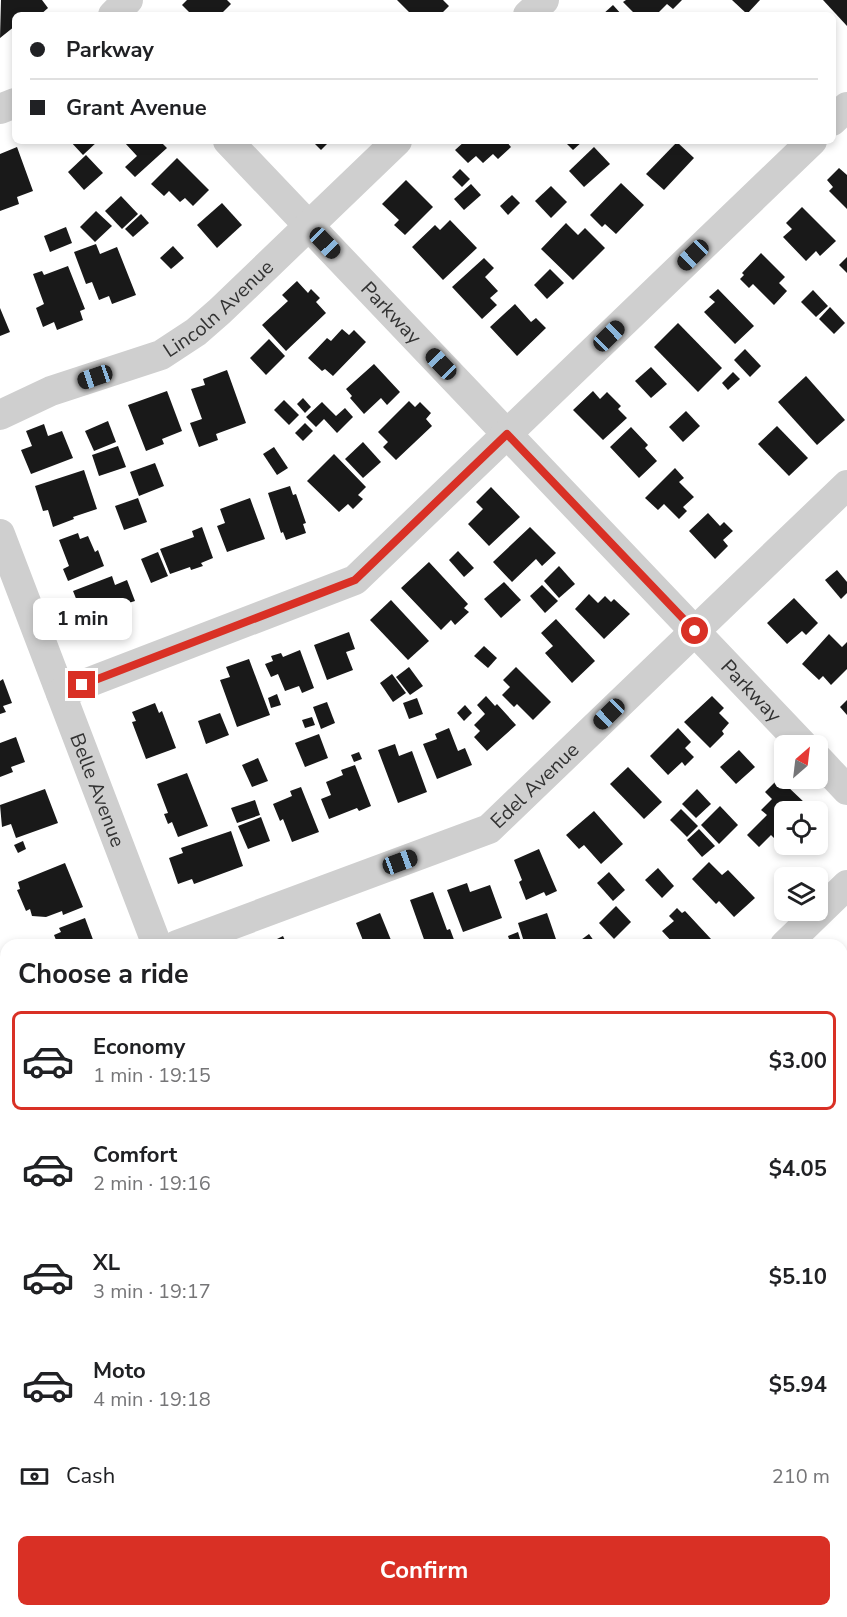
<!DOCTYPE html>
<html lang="en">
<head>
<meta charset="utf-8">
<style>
	body { margin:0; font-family:"Nunito Sans",sans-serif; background:#f2f2f2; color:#202124; height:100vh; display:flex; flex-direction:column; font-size:22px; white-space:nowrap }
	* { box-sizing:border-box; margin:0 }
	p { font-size:20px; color:#757577 }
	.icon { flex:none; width:33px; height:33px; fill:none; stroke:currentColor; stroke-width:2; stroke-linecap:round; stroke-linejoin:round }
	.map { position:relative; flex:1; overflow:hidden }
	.side { position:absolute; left:0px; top:939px; width:848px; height:678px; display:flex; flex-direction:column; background:#fff; border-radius:18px 18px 0 0; box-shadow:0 3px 9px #0003 }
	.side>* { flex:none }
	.top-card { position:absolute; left:12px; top:12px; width:824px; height:132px; border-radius:9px; box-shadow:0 3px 9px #0003; display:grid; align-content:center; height:132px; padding:0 18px; background:#fff }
	.needle { width:39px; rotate:28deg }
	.fabs { position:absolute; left:774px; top:735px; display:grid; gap:12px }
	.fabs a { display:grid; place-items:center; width:54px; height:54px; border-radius:9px; background:#fff; box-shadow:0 3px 9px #0003; font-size:30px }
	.end { position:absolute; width:27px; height:27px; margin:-14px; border:8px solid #d93025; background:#fff; box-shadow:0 0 0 3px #fff }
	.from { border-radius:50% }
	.bubble { position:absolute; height:42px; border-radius:9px; background:#fff; box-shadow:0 3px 9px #0003; font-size:20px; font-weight:700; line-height:42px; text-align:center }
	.car { position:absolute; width:18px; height:36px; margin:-18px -9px; border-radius:8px; box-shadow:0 0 4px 2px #0007; background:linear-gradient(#222 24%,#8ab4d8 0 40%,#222 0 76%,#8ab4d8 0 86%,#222 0) }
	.top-card b { display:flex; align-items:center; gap:21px; height:57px; font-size:22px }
	.top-card b+b { border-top:2px solid #e0e0e0 }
	.top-card i { width:15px; height:15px; background:#202124 }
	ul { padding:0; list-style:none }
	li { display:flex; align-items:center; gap:18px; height:99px; margin:0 12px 9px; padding:0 6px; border:3px solid transparent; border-radius:9px }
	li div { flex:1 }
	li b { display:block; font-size:22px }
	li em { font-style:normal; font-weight:700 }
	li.selected { border-color:#d93025 }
	li>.icon { width:54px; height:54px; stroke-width:1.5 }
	h2 { padding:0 18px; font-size:27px; line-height:72px }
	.pay { display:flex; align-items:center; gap:15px; height:66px; padding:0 18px; font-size:22px }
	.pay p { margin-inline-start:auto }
	.action { display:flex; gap:12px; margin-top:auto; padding:12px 18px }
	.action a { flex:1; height:69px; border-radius:9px; background:#d93025; color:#fff; font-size:24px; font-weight:700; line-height:69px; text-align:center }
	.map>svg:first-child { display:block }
	.building { fill:#191919 }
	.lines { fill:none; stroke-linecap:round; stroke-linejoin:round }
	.minor { stroke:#cfcfcf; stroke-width:30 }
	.route { stroke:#d93025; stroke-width:8 }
	.labels { text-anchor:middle; stroke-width:6; stroke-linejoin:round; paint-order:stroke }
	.street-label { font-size:20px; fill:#323232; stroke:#fff }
</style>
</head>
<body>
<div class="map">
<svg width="847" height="1617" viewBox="0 0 847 1617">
	<rect width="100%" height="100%" fill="#fff"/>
	<g class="building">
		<polygon points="1,0 42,0 48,8 40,15 15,15 15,26 0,38"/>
		<polygon points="187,0 227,0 231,4 220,15 192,15 182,5"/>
		<polygon points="397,0 443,0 449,6 440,15 408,15 410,13"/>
		<polygon points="626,0 682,0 673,9 667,4 659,12 662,15 636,15 623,2"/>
		<polygon points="732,0 760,0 747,14"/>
		<polygon points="823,0 847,0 847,26"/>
		<polygon points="613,5 622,15 602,15"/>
		<polygon points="70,141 98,141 83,155"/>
		<polygon points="126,141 160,141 167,148 135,177 125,167 137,156 125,143"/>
		<polygon points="312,141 330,141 321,150"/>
		<polygon points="465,141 506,141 511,147 498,159 493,154 483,163 476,156 468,163 455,150"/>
		<polygon points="564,141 583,141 573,150"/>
		<polygon points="677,142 694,158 664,190 646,174"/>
		<polygon points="17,147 33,191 17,197 19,204 0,211 0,154"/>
		<polygon points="594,147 610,164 584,187 569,171"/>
		<polygon points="86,155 103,173 84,190 68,172"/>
		<polygon points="177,158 209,190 193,206 185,198 180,202 169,191 164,196 151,184"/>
		<polygon points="839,168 847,175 847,209 829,191 833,187 827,180"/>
		<polygon points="460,169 470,179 462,187 452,177"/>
		<polygon points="406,180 433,207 405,235 394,225 399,220 382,204"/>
		<polygon points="621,183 644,205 616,234 605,224 602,227 590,215"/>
		<polygon points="471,184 481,195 464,210 454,199"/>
		<polygon points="551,186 567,202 551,218 535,201"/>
		<polygon points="512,195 520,203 508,215 500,206"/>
		<polygon points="121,196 138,214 122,229 105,211"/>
		<polygon points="222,203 242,225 217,248 197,225"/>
		<polygon points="802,207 836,241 820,256 816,251 806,261 783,237 792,229 786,223"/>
		<polygon points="96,211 112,226 95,242 80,227"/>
		<polygon points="141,214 149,223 133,237 125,229"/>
		<polygon points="450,220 477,248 443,280 412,247 435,225 440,230"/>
		<polygon points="566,223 578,235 585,228 605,248 573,280 541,249"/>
		<polygon points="66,227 72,243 50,252 44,236"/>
		<polygon points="96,244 100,254 117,247 136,295 112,304 109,296 99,300 92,282 86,284 74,252"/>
		<polygon points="173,246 184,258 171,269 160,258"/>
		<polygon points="761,253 785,277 779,283 787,291 774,305 753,284 749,288 740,279 744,275 742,273"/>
		<polygon points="847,257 847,273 839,265"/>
		<polygon points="484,258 494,268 485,277 498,291 490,298 497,305 482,319 452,287"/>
		<polygon points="68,266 85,309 80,311 83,320 57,330 54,322 43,327 36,308 44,304 33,274 42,271 44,275"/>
		<polygon points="550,269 564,283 547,299 534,285"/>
		<polygon points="297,281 308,293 311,289 320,298 316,302 326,313 286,351 262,325 288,301 282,295"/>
		<polygon points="718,289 754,326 735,344 704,312 715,302 709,297"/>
		<polygon points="813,290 828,306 816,317 801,302"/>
		<polygon points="515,304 531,322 536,318 546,328 517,356 490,327"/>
		<polygon points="830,307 845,323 834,334 819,319"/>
		<polygon points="0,308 10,332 0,336"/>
		<polygon points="678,323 722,368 698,392 654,347"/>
		<polygon points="342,329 349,335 354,330 366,342 333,376 325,369 322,371 308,358 327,338 331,341"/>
		<polygon points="269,339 285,356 266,375 250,358"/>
		<polygon points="745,349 761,366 750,377 734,360"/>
		<polygon points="374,364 400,392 387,405 381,398 364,414 350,398 352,396 346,389"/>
		<polygon points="651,367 667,384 651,398 635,381"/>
		<polygon points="227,370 246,423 216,434 218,440 199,447 190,423 202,419 191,389 205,385 203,379"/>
		<polygon points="733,372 740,379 728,390 722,383"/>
		<polygon points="806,376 845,420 817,445 778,402"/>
		<polygon points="167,391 182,431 162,439 164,444 146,451 128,405"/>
		<polygon points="593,391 600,399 607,392 621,406 618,409 627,418 603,440 573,410"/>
		<polygon points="303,398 311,407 305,413 297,404"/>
		<polygon points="284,400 299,415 289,425 274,410"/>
		<polygon points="409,401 415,407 420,402 431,413 426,419 432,426 396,460 383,447 388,442 378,432"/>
		<polygon points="322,402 336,416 345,408 353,417 337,433 324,419 316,427 306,417"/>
		<polygon points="686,411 700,426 683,442 669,427"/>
		<polygon points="108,421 116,442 94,451 85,431"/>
		<polygon points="305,423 313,431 303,441 295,433"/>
		<polygon points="44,424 48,436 62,431 73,458 31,474 21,450 32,446 26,431"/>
		<polygon points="777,426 808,458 789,476 758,444"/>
		<polygon points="631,427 648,445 645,448 657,461 639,478 610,447"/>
		<polygon points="363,442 381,462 363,478 345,459"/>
		<polygon points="118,446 126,467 99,476 92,455"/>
		<polygon points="274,447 288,468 277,475 263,454"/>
		<polygon points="334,454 366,487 358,495 363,499 353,509 348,504 339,512 307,481"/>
		<polygon points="155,463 164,486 139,496 130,472"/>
		<polygon points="675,468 684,478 679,482 694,497 683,507 687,511 679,519 664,504 658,510 645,498"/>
		<polygon points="84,470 97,509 73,517 74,519 53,527 48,510 43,511 35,486"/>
		<polygon points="290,486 293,495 296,494 306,523 303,524 306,533 286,540 283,532 281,533 268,493"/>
		<polygon points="491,487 520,517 489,546 468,524 483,509 476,502"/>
		<polygon points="138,498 147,522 124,530 115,506"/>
		<polygon points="250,498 265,539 227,552 217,526 225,523 220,509"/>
		<polygon points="708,513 720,526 724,522 733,531 723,540 728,546 715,559 689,531"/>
		<polygon points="202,527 213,558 201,563 203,566 191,570 190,567 170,574 160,549 194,537 192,531"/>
		<polygon points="530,527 556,553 542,566 536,559 512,582 493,562"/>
		<polygon points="78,533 80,539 88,536 95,552 98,550 104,566 68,581 63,569 69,566 59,540"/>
		<polygon points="458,551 474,568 464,577 449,560"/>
		<polygon points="158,552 168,576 151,583 141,559"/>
		<polygon points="429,562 468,604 464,608 469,612 455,625 451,620 441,630 401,588"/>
		<polygon points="559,566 575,584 559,598 544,581"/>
		<polygon points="837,570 847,582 847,593 841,599 825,580"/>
		<polygon points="112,576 115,585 127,580 135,601 122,605 126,615 96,627 88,608 81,611 73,591"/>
		<polygon points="504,582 521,600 501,618 484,599"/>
		<polygon points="542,585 558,601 545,613 530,596"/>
		<polygon points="589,594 598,603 605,596 611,602 614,599 630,614 604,639 575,609"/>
		<polygon points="794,598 818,623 806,635 802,631 787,644 767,623"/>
		<polygon points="391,600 429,641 408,660 370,620"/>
		<polygon points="556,619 595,661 572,683 545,653 553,646 541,633"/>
		<polygon points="349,632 355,649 346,652 353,670 327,680 314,645"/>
		<polygon points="829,634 842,647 847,642 847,669 831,685 823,676 819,680 802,664"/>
		<polygon points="484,646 497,658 488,668 474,656"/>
		<polygon points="300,650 314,688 302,693 299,686 285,691 278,674 271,677 265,664 273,661 271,656 281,653 283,657"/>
		<polygon points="249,659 270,715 237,727 220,680 230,677 226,667"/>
		<polygon points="409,667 423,686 410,695 396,677"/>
		<polygon points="516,667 551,702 533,720 517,704 514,707 502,695 510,687 503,680"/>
		<polygon points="392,674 406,693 393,702 380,683"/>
		<polygon points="3,679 12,703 3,706 6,712 0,714 0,681"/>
		<polygon points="277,694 281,705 271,708 268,698"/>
		<polygon points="486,696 495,706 497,704 516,725 487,751 474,737 480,731 474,725 485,714 477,705"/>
		<polygon points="712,696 724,708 719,713 729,723 722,731 724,734 710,748 684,722"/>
		<polygon points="417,698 423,714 409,719 403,703"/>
		<polygon points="847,700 847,715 840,707"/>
		<polygon points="327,702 335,723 321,729 313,707"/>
		<polygon points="155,703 159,713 162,711 176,748 146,759 132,722 136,721 132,712"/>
		<polygon points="465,705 472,713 464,721 457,713"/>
		<polygon points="220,713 229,735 206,744 198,721"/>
		<polygon points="312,717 315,725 305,728 302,720"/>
		<polygon points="449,728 458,751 465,748 472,765 437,779 423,744 437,739 435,734"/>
		<polygon points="678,728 691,742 685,748 694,757 685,766 682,762 668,775 650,756"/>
		<polygon points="319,734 328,758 305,767 295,743"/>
		<polygon points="16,737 25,762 11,767 13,772 0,777 0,743"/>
		<polygon points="395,744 399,756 412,751 427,792 398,803 378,750"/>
		<polygon points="739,750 755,767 736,784 720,767"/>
		<polygon points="359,752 362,759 354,762 351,755"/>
		<polygon points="258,758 268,781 252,787 242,765"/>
		<polygon points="355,765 371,806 359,811 357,808 329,819 321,799 331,795 326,782 343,775 341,770"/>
		<polygon points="628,767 662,802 644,819 610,784"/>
		<polygon points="187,773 208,826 178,837 172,822 168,824 164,814 168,813 157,784"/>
		<polygon points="777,780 784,787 786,785 806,804 798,812 784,812 784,844 788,844 784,848 771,835 759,847 747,835 767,815 761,810 772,799 765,792"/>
		<polygon points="301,787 319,832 292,842 283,819 280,821 273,804 292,796 290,791"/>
		<polygon points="45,789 58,823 16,838 11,824 2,827 0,805"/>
		<polygon points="697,789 711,804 696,818 682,804"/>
		<polygon points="255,800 260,815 237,823 231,808"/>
		<polygon points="720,806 738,825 719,844 701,825"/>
		<polygon points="681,809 698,826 687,837 670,820"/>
		<polygon points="594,811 623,844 601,864 584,845 579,849 566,835"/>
		<polygon points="261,817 270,841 248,849 238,826"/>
		<polygon points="699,829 715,846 702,857 687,840"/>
		<polygon points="231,831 243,866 194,884 192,879 178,884 169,858 183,853 181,848"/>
		<polygon points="23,841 26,849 18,853 14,845"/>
		<polygon points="539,849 557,891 546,896 544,892 526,900 519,882 522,880 514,860"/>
		<polygon points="709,862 722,875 728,870 755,898 734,917 719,901 716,904 692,879"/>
		<polygon points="65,863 83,907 63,915 62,911 46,917 32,916 30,909 26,911 17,890 20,889 18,882"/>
		<polygon points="658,868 674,886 662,898 645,880"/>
		<polygon points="609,872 625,890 613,901 597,883"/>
		<polygon points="467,883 470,892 490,885 502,918 463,932 447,890"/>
		<polygon points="433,892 447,930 450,929 456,945 426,945 410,900"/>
		<polygon points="616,906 631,922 614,939 599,923"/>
		<polygon points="677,908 682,913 685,911 711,939 705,945 685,945 681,941 675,945 662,931 674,921 669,916"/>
		<polygon points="380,913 393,945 360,945 364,943 356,923"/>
		<polygon points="547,913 557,942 550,945 525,945 518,923"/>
		<polygon points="85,918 95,945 58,945 54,935 61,932 59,928"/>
		<polygon points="518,932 521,942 511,945 508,936"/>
		<polygon points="589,934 597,945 574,945"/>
		<polygon points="283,936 287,945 277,945 275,940"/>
		<polygon points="842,988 847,994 847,1016 842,1021"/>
		<polygon points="0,994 6,1008 6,1128 0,1130"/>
		<polygon points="842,1167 844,1170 847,1167 847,1206 842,1211"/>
		<polygon points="6,1196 6,1246 0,1231 0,1198"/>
		<polygon points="847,1366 847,1406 842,1411 842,1372"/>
		<polygon points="847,1445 847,1461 842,1456 842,1450"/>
		<polygon points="0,1561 6,1576 6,1593 0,1595"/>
		<polygon points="847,1597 847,1617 837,1617 831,1611 842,1611 842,1602"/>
		<polygon points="140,1611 228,1611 230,1617 143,1617"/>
		<polygon points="318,1611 350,1611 350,1617 320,1617"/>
	</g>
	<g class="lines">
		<g class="minor">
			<polyline points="113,15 128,0"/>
			<polyline points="528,15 544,0"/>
			<polyline points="0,109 15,103"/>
			<polyline points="832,121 847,107"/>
			<path id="s1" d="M228,141L804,746"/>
			<path id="s2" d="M0,415L51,391L161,355L196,332L220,311L397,141"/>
			<path id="s3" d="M0,534L157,945"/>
			<polyline points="61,693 355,580 812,141"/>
			<polyline points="818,759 847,790"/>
			<path id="s4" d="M177,945L489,829L847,485"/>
			<polyline points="785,945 847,885"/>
			<polyline points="842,1282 847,1277"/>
			<polyline points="0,1326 6,1323"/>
			<polyline points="0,1359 6,1374"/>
			<polyline points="0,1451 6,1467"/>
			<polyline points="98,1611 100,1617"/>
			<polyline points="412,1611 415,1617"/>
			<polyline points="52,1617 66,1611"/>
			<polyline points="480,1617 487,1611"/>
		</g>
	</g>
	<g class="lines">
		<polyline class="route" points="82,685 355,580 507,434 695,631"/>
	</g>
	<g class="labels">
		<g class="street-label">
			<text dy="7" stroke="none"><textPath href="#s2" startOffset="246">Lincoln Avenue</textPath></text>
			<text dy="7" stroke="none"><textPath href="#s1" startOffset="237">Parkway</textPath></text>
			<text dy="7" stroke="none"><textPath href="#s1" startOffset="759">Parkway</textPath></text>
			<text dy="7" stroke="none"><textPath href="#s4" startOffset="396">Edel Avenue</textPath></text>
			<text dy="7" stroke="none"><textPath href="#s3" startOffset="274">Belle Avenue</textPath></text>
		</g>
	</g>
</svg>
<div class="fabs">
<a><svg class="needle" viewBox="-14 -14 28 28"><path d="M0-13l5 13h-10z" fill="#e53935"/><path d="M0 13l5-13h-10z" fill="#757577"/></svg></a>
<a><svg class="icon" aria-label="locate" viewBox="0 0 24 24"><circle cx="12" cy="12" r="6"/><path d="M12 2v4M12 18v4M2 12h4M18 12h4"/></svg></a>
<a><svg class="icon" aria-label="layers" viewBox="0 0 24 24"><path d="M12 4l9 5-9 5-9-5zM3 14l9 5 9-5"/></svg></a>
</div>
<i class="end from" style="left:695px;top:631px"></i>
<i class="end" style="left:82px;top:685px"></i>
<div class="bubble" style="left:33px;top:598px;width:99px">1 min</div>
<i class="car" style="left:325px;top:243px;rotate:136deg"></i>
<i class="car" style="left:693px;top:255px;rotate:226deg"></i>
<i class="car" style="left:609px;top:336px;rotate:46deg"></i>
<i class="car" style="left:441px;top:364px;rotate:316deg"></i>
<i class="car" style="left:95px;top:377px;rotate:251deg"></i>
<i class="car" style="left:609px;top:714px;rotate:226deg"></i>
<i class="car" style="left:400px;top:862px;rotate:70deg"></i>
<div class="top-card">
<b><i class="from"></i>Parkway</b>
<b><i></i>Grant Avenue</b>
</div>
<section class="side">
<h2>Choose a ride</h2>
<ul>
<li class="selected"><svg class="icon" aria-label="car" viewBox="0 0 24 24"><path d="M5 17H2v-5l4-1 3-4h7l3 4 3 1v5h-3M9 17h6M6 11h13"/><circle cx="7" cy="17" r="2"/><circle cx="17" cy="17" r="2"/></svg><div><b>Economy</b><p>1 min · 19:15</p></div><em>$3.00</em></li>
<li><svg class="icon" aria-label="car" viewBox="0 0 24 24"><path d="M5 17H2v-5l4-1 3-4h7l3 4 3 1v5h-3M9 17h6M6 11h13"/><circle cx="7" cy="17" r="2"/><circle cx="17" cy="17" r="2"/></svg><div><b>Comfort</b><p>2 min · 19:16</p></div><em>$4.05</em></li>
<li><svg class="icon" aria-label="car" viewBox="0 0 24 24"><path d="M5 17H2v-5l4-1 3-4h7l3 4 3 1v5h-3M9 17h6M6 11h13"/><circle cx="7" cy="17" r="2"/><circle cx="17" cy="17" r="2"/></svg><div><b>XL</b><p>3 min · 19:17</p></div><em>$5.10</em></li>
<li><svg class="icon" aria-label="car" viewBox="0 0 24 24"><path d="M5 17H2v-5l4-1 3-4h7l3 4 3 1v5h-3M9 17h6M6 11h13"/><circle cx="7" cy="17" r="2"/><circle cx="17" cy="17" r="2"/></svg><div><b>Moto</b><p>4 min · 19:18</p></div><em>$5.94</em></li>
</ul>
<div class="pay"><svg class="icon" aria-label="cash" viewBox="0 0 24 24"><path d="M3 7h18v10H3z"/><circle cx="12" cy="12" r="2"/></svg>Cash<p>210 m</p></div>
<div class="action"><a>Confirm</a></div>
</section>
</div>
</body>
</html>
